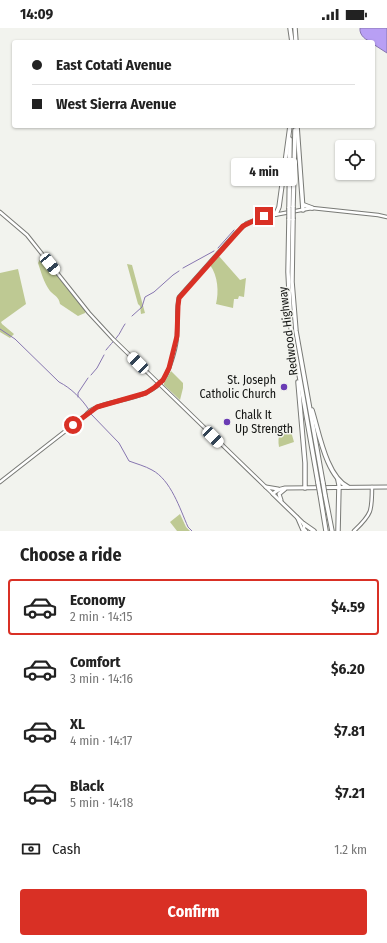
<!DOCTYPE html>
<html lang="en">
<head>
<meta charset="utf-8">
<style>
	body { margin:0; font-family:"Fira Sans Condensed",sans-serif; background:#f6f6f6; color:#222; height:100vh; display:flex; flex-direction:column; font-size:15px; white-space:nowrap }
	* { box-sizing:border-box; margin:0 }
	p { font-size:13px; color:#767676 }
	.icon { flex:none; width:22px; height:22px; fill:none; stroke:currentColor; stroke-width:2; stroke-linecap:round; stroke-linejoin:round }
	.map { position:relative; height:503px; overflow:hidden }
	.sheet { display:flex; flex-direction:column; background:#fff; flex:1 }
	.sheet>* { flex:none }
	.banner { position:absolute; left:12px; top:12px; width:363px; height:88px; border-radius:4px; box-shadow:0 1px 3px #0004; display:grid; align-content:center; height:88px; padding:0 20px; background:#fff }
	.buttons { position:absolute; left:335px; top:112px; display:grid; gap:8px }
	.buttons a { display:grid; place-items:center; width:40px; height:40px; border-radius:4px; background:#fff; box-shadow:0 1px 3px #0004; font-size:20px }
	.end { position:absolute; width:18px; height:18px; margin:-9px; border:5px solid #d93025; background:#fff; box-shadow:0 0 0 2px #fff }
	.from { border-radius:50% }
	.bubble { position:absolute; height:28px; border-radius:4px; background:#fff; box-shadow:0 1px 3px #0004; font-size:13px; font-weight:700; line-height:28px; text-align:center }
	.car { position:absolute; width:12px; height:24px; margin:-12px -6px; border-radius:5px; box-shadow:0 0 3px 1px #0007; background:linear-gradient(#fff 24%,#345 0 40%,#fff 0 76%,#345 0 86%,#fff 0) }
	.banner b { display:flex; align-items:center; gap:14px; height:38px; font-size:15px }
	.banner b+b { border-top:1px solid #e0e0e0 }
	.banner i { width:10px; height:10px; background:#222 }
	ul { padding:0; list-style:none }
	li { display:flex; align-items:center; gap:12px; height:56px; margin:0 8px 6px; padding:0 12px; border:2px solid transparent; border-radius:4px }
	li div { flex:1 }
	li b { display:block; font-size:15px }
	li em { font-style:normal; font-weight:700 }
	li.current { border-color:#d93025 }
	li>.icon { width:36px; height:36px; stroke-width:1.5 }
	h2 { padding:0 20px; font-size:18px; line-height:48px }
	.pay { display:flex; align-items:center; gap:10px; height:44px; padding:0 20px; font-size:15px }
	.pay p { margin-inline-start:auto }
	.primary-button { display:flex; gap:8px; margin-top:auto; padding:8px 20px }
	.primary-button a { flex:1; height:46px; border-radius:4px; background:#d93025; color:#fff; font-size:16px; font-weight:700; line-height:46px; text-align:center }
	.status { display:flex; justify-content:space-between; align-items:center; height:28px; padding:0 20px; background:#fff; direction:ltr }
	.status svg { height:11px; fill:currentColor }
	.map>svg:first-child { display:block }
	.green { fill:#bec993 }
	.water { fill:#b89ff4; stroke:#8776b0 }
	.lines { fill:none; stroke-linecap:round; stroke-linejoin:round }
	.stream { stroke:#8776b0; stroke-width:1 }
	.secondary-casing { stroke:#797a76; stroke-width:4.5 }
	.primary-casing { stroke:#797a76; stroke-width:5 }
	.highway-casing { stroke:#797a76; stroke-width:5.5 }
	.secondary { stroke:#fff; stroke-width:2.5 }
	.primary { stroke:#fff; stroke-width:3 }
	.highway { stroke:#fff; stroke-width:3.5 }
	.highway-bridge-casing { stroke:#797a76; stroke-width:5.5; stroke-linecap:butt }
	.highway-bridge { stroke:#fff; stroke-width:3.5 }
	.route { stroke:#d93025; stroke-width:5 }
	.poi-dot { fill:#6a3cb4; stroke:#f2f3ee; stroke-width:1.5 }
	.labels { text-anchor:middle; stroke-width:3; stroke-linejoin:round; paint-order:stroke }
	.street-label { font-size:12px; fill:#141513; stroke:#f2f3ee }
	.poi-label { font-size:12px; fill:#141513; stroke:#f2f3ee; text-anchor:end }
</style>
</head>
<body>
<div class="status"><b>14:09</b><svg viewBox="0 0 49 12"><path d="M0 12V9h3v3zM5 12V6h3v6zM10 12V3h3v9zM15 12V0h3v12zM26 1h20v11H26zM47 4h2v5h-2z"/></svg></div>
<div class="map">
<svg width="387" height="503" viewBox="0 0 387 503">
	<rect width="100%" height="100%" fill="#f2f3ee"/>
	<g class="green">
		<path d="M218,227L240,252L246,250L244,269L239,268L238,271H234L233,280L216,276C219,264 218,248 210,237Z"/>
		<path d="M40,231L44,232L86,282L85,285L78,288L60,276C59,269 55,268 50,263C44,255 41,244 38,235Z"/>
		<polygon points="127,236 132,237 145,285 141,286 140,278 138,276"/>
		<polygon points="18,241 26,276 1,294 2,296 14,306 10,310 0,304 0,245"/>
		<polygon points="171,343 183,355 183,360 180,372 164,357 164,355"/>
		<path d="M290,400L294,414L279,419C277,408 280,402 290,400Z"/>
		<polygon points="180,486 186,499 190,503 177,503 170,494"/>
	</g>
	<path class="water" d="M360,0H387V25L373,16V14C366,13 359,7 360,0Z"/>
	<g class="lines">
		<g class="stream">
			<polyline points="218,220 234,202"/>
			<polyline points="183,240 214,223"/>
			<polyline points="132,288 142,279 145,269 154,264 173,247 179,243"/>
			<path d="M0,301L15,311L59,354C71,360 82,371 89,382"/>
			<path d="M106,322C110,317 113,314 117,309C120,306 122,300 125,296"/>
			<polyline points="91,347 97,340 104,327"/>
			<polyline points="78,369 78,365 88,350"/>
			<path d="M90,385L119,415L129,433C137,436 145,438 152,442C171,452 180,481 188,499L192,503"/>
		</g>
		<g class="secondary-casing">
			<g id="secondary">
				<polyline points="0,184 27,207 89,285 113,311 273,466"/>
				<path d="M86,387C88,383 91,382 95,380C117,370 153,372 166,347C171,337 177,318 177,306C178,294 176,281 179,269L235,206L247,195L263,189L312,180L378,187L387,189"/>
				<polyline points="0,454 91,383"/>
				<polyline points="297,489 303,503"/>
				<polyline points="304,496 304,501 306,503"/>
				<path d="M354,503C372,486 372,483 372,459"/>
			</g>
		</g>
		<g class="primary-casing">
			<g id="primary">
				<polyline points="266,459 278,461"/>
				<polyline points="281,472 279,466 285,461"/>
				<path d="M304,496L273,466C276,462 280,461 285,460L387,459"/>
			</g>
		</g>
		<g class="highway-casing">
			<g id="highway">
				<polyline points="290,0 292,14"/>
				<polyline points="295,0 296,14"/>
				<polyline points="297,98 303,182"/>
				<polyline points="304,177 312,180"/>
				<polyline points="293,179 295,102"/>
				<polyline points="289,180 290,111"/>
				<polyline points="276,186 279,179 290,98"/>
				<polyline points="289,191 288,244 291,300 318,455"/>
				<polyline points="293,191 292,254 296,303 323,455"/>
				<polyline points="298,354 305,435 305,460"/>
				<path d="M312,382C319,404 326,448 348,459"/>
				<polyline points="320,466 326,503"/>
				<polyline points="325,467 332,503"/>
				<polyline points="304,496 314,503"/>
				<polyline points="338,503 339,457 338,452"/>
			</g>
		</g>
		<use href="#secondary" class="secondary"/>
		<use href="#primary" class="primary"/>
		<use href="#highway" class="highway"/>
		<g class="highway-bridge-casing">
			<g id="highway-bridge">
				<polyline points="289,191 289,180"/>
				<polyline points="293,191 293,179"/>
				<polyline points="318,455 320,466"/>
				<polyline points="323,455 325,467"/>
			</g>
		</g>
		<use href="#highway-bridge" class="highway-bridge"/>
	</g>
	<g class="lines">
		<polyline class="route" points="73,397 97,379 146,365 155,359 163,352 169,340 177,308 178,278 179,270 243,198 264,188"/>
	</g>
	<g class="poi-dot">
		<circle cx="284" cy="359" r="4"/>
		<circle cx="227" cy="394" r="4"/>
	</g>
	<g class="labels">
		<g class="street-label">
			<text transform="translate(288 303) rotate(-97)" y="4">Redwood Highway</text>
		</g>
		<g class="poi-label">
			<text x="276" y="356">St. Joseph<tspan x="276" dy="14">Catholic Church</tspan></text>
			<text x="235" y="391" text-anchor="start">Chalk It<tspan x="235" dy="14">Up Strength</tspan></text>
		</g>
	</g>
</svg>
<div class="buttons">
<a><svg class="icon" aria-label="locate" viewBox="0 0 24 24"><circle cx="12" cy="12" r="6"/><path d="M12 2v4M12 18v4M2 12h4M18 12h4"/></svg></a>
</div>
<i class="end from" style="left:73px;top:397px"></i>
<i class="end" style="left:264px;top:188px"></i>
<div class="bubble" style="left:231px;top:130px;width:66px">4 min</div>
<i class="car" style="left:50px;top:236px;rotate:141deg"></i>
<i class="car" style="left:138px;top:335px;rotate:315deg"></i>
<i class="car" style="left:213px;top:409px;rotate:135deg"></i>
<div class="banner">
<b><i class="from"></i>East Cotati Avenue</b>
<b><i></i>West Sierra Avenue</b>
</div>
</div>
<section class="sheet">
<h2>Choose a ride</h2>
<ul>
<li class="current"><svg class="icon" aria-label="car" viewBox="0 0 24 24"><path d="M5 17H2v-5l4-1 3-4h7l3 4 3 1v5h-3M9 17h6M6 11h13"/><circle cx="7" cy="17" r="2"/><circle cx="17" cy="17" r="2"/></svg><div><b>Economy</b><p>2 min · 14:15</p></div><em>$4.59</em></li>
<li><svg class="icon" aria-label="car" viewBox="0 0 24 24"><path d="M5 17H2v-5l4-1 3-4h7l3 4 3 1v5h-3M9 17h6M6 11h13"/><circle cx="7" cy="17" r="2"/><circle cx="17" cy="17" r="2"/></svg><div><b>Comfort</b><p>3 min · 14:16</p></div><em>$6.20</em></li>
<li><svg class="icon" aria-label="car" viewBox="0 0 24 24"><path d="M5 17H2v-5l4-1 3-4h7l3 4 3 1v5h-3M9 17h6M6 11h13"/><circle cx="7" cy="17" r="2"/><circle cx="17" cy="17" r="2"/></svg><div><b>XL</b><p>4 min · 14:17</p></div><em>$7.81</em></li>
<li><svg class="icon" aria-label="car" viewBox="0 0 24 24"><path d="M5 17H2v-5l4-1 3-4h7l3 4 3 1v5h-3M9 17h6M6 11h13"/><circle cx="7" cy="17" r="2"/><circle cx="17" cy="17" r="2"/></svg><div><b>Black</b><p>5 min · 14:18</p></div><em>$7.21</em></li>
</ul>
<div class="pay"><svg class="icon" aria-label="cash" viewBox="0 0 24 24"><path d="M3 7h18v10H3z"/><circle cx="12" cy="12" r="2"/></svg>Cash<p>1.2 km</p></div>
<div class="primary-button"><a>Confirm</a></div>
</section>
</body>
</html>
